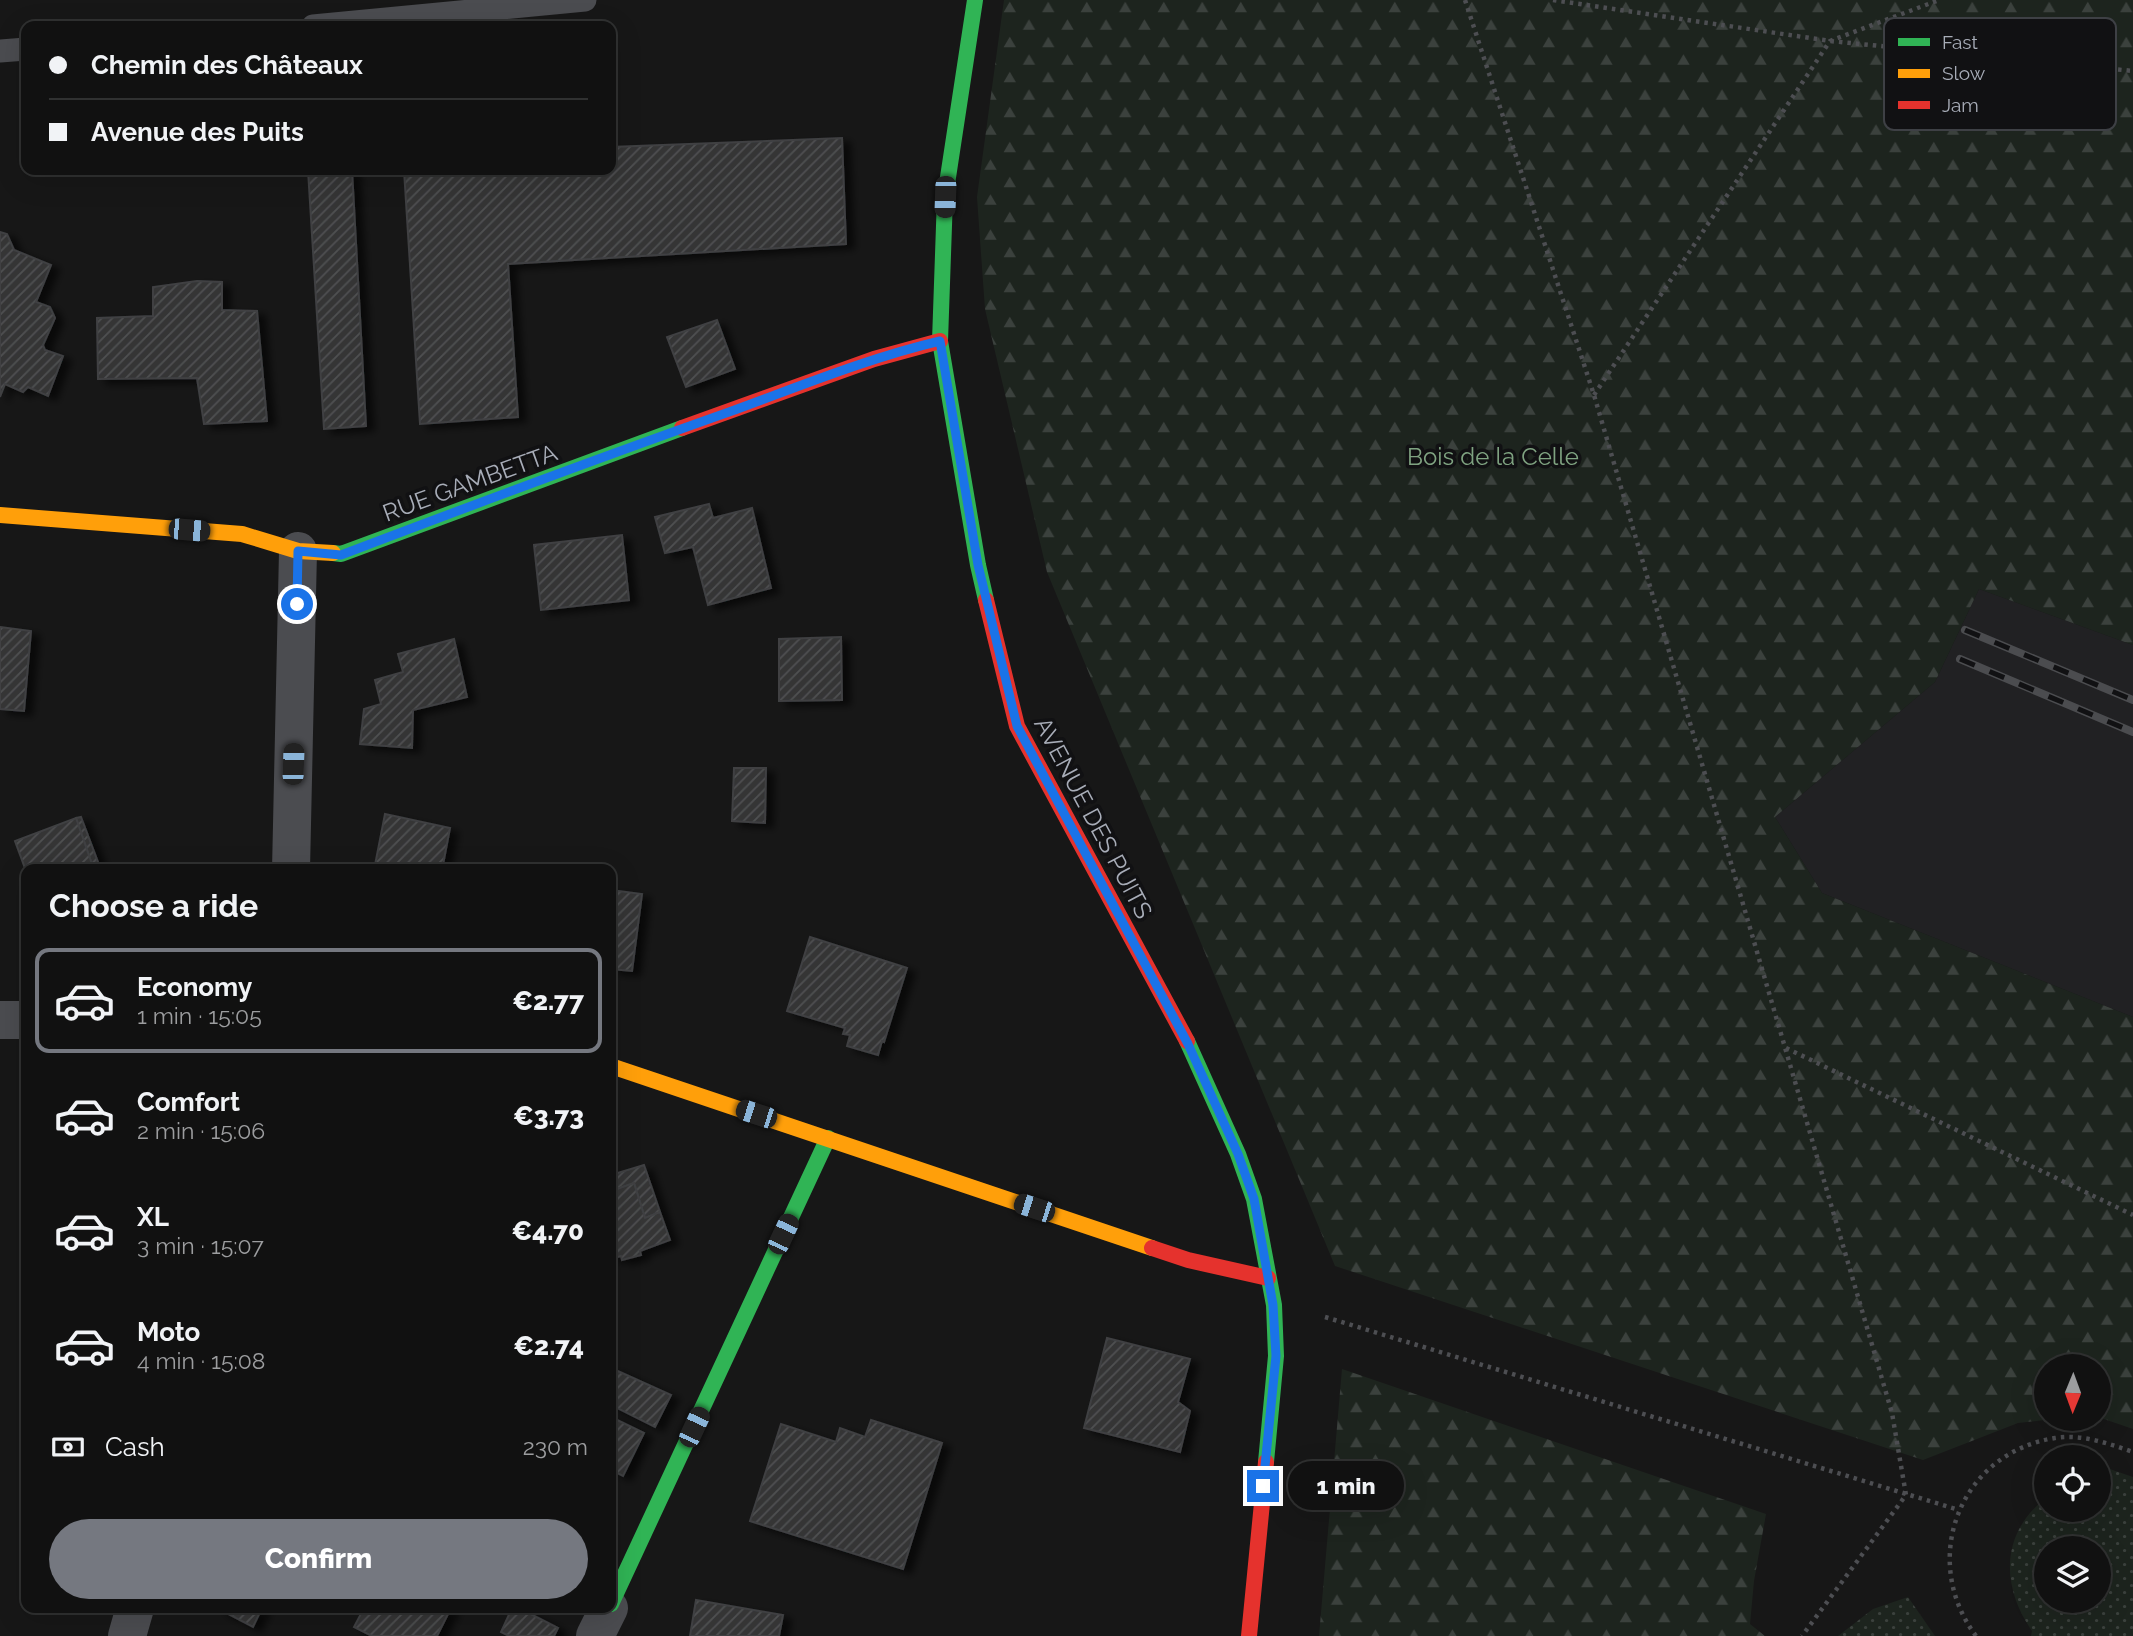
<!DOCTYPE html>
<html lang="en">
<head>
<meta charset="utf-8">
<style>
	body { margin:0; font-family:Raleway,sans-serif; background:#1e1f1f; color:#f1f3f6; height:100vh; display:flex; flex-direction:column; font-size:26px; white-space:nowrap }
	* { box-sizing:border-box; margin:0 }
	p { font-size:23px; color:#9c9d9f }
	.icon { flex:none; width:38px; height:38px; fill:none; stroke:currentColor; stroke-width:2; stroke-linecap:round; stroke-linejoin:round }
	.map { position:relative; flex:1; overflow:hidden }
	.side { position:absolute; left:21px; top:864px; width:595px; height:749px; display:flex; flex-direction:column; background:#111; border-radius:14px; box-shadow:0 7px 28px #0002,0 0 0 2px #303131 }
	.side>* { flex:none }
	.banner { position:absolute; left:21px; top:21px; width:595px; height:154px; border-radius:14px; box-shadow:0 7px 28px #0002,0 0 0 2px #303131; display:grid; align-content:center; height:154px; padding:0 28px; background:#111 }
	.needle { width:46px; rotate:181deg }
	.buttons { position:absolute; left:2034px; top:1354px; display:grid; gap:14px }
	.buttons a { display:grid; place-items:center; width:77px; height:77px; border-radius:50%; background:#111; box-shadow:0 7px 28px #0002,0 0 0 2px #303131; font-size:35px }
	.end { position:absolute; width:32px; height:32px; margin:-16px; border:9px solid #1a73e8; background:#fff; box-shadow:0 0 0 4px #fff }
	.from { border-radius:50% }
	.bubble { position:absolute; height:49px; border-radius:24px; background:#111; box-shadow:0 7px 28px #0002,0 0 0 2px #303131; font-size:23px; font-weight:800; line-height:49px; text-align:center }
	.car { position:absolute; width:21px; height:42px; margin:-21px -10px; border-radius:9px; box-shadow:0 0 5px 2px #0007; background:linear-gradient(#222 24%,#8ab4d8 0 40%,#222 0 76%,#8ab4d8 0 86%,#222 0) }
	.banner b { display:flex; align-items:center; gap:24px; height:66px; font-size:26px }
	.banner b+b { border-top:2px solid #303131 }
	.banner i { width:18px; height:18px; background:#f1f3f6 }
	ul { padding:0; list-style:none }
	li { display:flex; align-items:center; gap:21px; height:105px; margin:0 14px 10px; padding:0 14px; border:4px solid transparent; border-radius:14px }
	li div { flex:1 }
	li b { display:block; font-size:26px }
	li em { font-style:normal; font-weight:800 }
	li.current { border-color:#757880 }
	li>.icon { width:63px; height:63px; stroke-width:1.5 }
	h2 { padding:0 28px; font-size:32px; line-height:84px }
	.pay { display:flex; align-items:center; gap:18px; height:77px; padding:0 28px; font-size:26px }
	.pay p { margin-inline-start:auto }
	.cta { display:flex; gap:14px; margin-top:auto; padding:14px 28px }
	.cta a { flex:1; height:80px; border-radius:42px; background:#757880; color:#fff; font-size:28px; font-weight:800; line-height:80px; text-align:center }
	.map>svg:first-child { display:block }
	.built { fill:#212123 }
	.grass { fill:url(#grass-dots); fill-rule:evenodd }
	.forest { fill:url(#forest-firs) }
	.building { fill:url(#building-hatch); stroke:#3f4043; stroke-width:2; filter:url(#shadow) }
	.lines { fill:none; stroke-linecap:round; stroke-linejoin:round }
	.path { stroke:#4d4e52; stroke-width:4.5; stroke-dasharray:3.5 5; stroke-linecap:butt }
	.lane { stroke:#4b4c50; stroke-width:23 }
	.street { stroke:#4b4c50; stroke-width:38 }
	.fast { stroke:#30b455; stroke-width:16 }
	.slow { stroke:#ff9f0a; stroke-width:16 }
	.jam { stroke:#e5322d; stroke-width:16 }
	.rail-casing { stroke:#4b4c4f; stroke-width:8 }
	.rail { stroke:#111113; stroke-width:5; stroke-dasharray:16; stroke-linecap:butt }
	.route { stroke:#1a73e8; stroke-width:9 }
	.labels { text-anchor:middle; stroke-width:7; stroke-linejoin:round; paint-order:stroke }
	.park-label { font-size:24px; fill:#7fa381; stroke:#111113 }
	.street-label { font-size:24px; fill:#a8adb8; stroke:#111113 }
	.key { fill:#111113; stroke:#3e4045; stroke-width:2 }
	.key-label { font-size:19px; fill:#a8adb8 }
</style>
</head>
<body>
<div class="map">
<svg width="2133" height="1636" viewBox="0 0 2133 1636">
	<defs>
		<pattern id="grass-dots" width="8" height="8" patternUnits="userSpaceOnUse" patternTransform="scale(1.75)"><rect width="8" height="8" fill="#1d241e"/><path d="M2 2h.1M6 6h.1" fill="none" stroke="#3b413d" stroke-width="1.8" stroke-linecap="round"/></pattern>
		<pattern id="forest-firs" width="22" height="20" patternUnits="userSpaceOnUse" patternTransform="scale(1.75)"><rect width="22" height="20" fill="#1d241e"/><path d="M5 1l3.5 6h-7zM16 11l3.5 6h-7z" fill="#3b413d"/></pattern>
		<pattern id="building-hatch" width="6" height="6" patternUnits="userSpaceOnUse" patternTransform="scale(1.75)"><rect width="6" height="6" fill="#353536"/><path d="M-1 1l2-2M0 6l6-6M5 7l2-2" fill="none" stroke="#4f5051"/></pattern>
		<filter id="shadow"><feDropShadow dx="8" dy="4.5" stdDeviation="3.5" flood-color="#0009"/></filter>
	</defs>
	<rect width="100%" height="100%" fill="#171717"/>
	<polygon class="built" points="1979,589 2133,645 2133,1017 1822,893 1775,817 1935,682"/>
	<g class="grass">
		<path d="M2098,1465L2133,1477V1636H2031L2032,1631C2001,1587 2000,1533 2046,1498V1510H2098ZM2046,1549H2098V1601H2046Z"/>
		<polygon points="1908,1597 1935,1636 1838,1636 1873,1609"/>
	</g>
	<g class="forest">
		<polygon points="1004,0 2133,0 2133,645 1979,589 1935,682 1775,817 1822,893 2133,1017 2133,1429 2098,1417 2098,1367 2046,1367 2046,1419 2053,1419 2018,1423 1923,1460 1335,1266 1047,572 985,309 977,197"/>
		<polygon points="1342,1369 1766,1514 1754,1581 1750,1624 1765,1636 1319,1636"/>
	</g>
	<g class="building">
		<polygon points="842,138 846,244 508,264 518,417 420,424 404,170 611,170 611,147"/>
		<polygon points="308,170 352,170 366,426 324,429"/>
		<polygon points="0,232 7,234 14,250 51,265 36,302 50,307 55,318 43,345 45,350 63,356 48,396 28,387 23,392 5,384 0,397"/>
		<polygon points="197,281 222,282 222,310 257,311 267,421 204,424 197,378 98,379 97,318 153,316 153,287"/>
		<polygon points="717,320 735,369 686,387 667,337"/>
		<polygon points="709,504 713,518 752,508 771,588 708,605 693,547 665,553 655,517"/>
		<polygon points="622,535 629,600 541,610 534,545"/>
		<polygon points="0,627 31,631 24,711 0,709"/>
		<polygon points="841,637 842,700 779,701 779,639"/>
		<polygon points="454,639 467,697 413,710 412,748 360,744 364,709 381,704 375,680 403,672 398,654"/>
		<polygon points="734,768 766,768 765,823 732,821"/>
		<polygon points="385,814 450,828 442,870 394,870 375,865"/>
		<polygon points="81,817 101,870 94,870 76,818"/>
		<polygon points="76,818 94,870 26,871 15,841"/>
		<polygon points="611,890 642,894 632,971 611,969"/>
		<polygon points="810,937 907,968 884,1042 882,1041 878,1055 847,1046 850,1035 843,1034 845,1028 787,1011"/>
		<polygon points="644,1165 660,1212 645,1218 634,1183 611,1191 611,1175"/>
		<polygon points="634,1183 645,1218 660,1212 670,1240 640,1251 641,1255 622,1260 621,1256 611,1259 611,1191"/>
		<polygon points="1107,1338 1190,1359 1178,1402 1190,1411 1180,1452 1084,1428"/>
		<polygon points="611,1368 671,1395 655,1427 611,1405"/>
		<polygon points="611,1417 644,1433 623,1476 611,1470"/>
		<polygon points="871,1420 942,1443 903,1569 750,1521 781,1424 836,1442 840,1428 865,1437"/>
		<polygon points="696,1600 783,1615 779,1636 690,1636"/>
		<polygon points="217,1608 262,1608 253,1627"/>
		<polygon points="364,1608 451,1608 437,1636 372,1636 354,1627"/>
		<polygon points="512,1608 519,1608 558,1628 554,1636 509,1636 501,1632"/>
	</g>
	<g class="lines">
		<g class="path">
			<polyline points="1465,0 1594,395 1892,1413 1906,1495 1802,1636"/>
			<polyline points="1553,0 1830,41 2133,71"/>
			<polyline points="1594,395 1830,41 1939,0"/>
			<polyline points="1786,1048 2133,1215"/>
			<polyline points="1325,1317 1959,1510"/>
			<path d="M1976,1636C1919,1560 1959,1453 2055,1438C2082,1434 2107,1443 2133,1452"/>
		</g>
		<g class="lane">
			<polyline points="313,26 585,0"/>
			<polyline points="0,51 26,49"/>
		</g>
		<g class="street">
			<polyline points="291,870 298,551"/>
			<polyline points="0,1020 26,1020"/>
			<polyline points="127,1636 135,1608"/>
			<polyline points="595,1636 609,1608"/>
		</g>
		<g class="fast">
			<polyline points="975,0 945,197 940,341 978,565 986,600"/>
			<polyline points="333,553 341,554 682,428"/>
			<polyline points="1187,1041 1238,1154 1254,1199 1274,1305 1276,1356 1266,1462"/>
			<polyline points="611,1604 828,1138"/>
		</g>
		<g class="slow">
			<polyline points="0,515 242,534 298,551 333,553"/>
			<polyline points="611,1066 1152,1248"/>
		</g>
		<g class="jam">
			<polyline points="682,428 874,359 940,341"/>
			<polyline points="986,600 1017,726 1187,1041"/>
			<polyline points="1152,1248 1188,1260 1268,1278"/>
			<polyline points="1249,1636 1266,1462"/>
		</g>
		<g class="rail-casing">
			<g id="rail">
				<polyline points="1965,630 2133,700"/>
				<polyline points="1960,659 2133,732"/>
			</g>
		</g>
		<use href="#rail" class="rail"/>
	</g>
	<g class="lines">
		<path class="route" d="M297,604L298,551L341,555C470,506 599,458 729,412C798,387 868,358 940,341L978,565L1017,726L1188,1044L1238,1154L1254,1199L1273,1305L1276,1356L1263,1486"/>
	</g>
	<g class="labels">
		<g class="park-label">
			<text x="1493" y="465">Bois de la Celle</text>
		</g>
		<g class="street-label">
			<text transform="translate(470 483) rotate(-20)" y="8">RUE GAMBETTA</text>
			<text transform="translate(1093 818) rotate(62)" y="8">AVENUE DES PUITS</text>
		</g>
	</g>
	<rect x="1884" y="18" width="232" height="112" rx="10" class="key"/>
	<rect x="1898" y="38" width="32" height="8" fill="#30b455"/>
	<rect x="1898" y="69" width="32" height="9" fill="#ff9f0a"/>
	<rect x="1898" y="101" width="32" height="8" fill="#e5322d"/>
	<g class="key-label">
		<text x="1942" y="49">Fast</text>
		<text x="1942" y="80">Slow</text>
		<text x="1942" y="112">Jam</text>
	</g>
</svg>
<div class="buttons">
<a><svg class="needle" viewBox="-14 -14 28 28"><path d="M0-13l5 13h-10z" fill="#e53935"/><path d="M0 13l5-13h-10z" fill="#9c9d9f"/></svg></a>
<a><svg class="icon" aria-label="locate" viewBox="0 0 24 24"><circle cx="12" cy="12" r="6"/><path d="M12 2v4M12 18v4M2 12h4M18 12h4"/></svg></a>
<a><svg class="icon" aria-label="layers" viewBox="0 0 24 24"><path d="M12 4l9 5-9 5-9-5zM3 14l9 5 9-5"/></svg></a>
</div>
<i class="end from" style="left:297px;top:604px"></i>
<i class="end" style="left:1263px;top:1486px"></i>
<div class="bubble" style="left:1288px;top:1461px;width:116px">1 min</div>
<i class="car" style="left:945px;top:197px;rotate:182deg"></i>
<i class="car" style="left:189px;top:530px;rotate:95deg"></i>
<i class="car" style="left:293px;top:764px;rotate:2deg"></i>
<i class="car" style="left:756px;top:1114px;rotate:288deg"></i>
<i class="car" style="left:1034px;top:1208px;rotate:288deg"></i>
<i class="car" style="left:783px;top:1234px;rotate:25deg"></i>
<i class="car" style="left:694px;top:1427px;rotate:25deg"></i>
<div class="banner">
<b><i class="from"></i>Chemin des Châteaux</b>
<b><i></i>Avenue des Puits</b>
</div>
<section class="side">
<h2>Choose a ride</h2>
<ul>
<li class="current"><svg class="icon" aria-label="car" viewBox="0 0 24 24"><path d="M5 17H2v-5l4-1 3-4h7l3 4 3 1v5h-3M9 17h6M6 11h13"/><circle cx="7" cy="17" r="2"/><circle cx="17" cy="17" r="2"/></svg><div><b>Economy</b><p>1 min · 15:05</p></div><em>€2.77</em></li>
<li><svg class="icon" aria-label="car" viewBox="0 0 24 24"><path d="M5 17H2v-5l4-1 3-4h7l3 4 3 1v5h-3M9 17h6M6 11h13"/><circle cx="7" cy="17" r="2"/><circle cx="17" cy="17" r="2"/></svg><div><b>Comfort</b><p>2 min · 15:06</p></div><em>€3.73</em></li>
<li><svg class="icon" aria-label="car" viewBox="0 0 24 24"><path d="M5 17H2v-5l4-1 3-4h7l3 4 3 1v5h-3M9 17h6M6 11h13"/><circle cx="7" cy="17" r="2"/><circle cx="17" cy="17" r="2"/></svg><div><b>XL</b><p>3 min · 15:07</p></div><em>€4.70</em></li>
<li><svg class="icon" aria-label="car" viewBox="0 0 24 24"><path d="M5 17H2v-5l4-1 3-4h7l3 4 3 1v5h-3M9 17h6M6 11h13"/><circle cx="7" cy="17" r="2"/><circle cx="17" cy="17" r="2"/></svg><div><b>Moto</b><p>4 min · 15:08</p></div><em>€2.74</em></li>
</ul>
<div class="pay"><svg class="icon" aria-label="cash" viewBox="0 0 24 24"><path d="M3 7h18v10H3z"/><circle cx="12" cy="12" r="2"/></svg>Cash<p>230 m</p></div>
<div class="cta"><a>Confirm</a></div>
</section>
</div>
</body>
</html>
